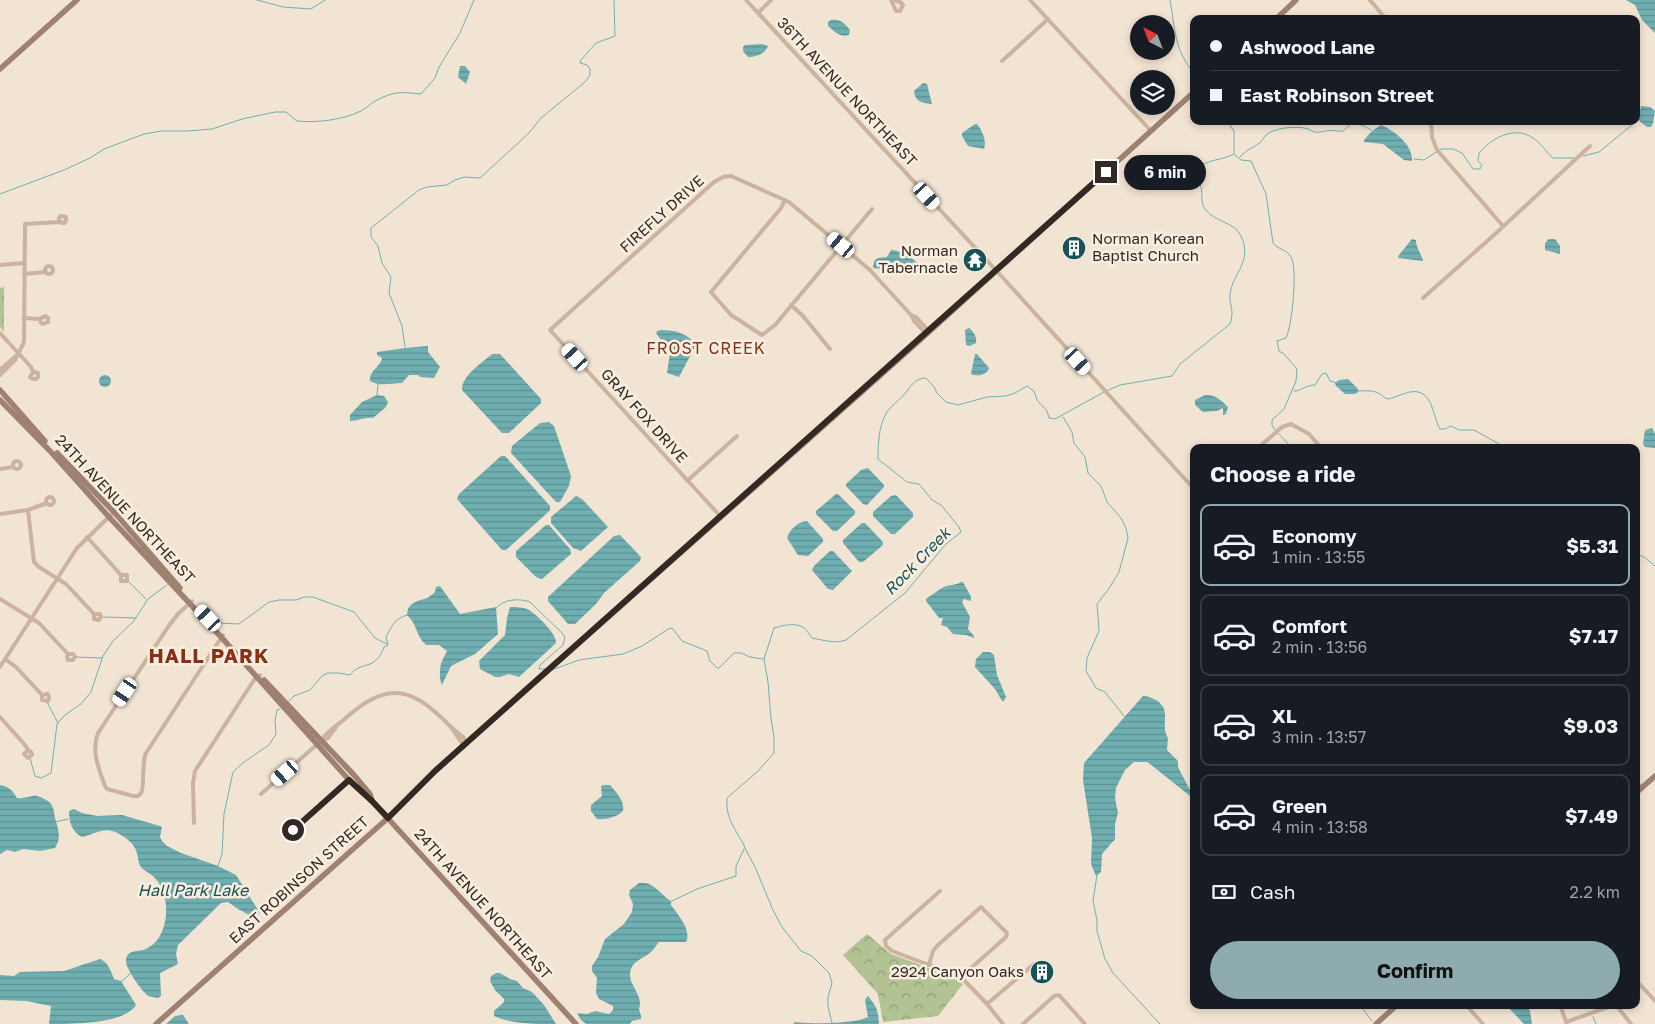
<!DOCTYPE html>
<html lang="en">
<head>
<meta charset="utf-8">
<style>
	body { margin:0; font-family:"Golos Text",sans-serif; background:#242831; color:#f1f3f6; height:100vh; display:flex; flex-direction:column; font-size:19px; white-space:nowrap }
	* { box-sizing:border-box; margin:0 }
	p { font-size:16px; color:#9ea1a6 }
	.icon { flex:none; width:28px; height:28px; fill:none; stroke:currentColor; stroke-width:2; stroke-linecap:round; stroke-linejoin:round }
	.map { position:relative; flex:1; overflow:hidden }
	.side { position:absolute; left:1190px; top:444px; width:450px; height:565px; display:flex; flex-direction:column; background:#171b24; border-radius:10px; box-shadow:0 2px 8px #0003 }
	.side>* { flex:none }
	.hud { position:absolute; left:1190px; top:15px; width:450px; height:110px; border-radius:10px; box-shadow:0 2px 8px #0003; display:grid; align-content:center; height:110px; padding:0 20px; background:#171b24 }
	.needle { width:32px; rotate:318deg }
	.buttons { position:absolute; left:1130px; top:15px; display:grid; gap:10px }
	.buttons a { display:grid; place-items:center; width:45px; height:45px; border-radius:50%; background:#171b24; box-shadow:0 2px 8px #0003; font-size:25px }
	.end { position:absolute; width:22px; height:22px; margin:-11px; border:6px solid #332823; background:#fff; box-shadow:0 0 0 2px #fff }
	.from { border-radius:50% }
	.bubble { position:absolute; height:35px; border-radius:18px; background:#171b24; box-shadow:0 2px 8px #0003; font-size:16px; font-weight:700; line-height:35px; text-align:center }
	.car { position:absolute; width:15px; height:30px; margin:-15px -8px; border-radius:6px; box-shadow:0 0 4px 1px #0007; background:linear-gradient(#fff 24%,#345 0 40%,#fff 0 76%,#345 0 86%,#fff 0) }
	.hud b { display:flex; align-items:center; gap:18px; height:48px; font-size:19px }
	.hud b+b { border-top:1px solid #363941 }
	.hud i { width:12px; height:12px; background:#f1f3f6 }
	ul { padding:0; list-style:none }
	li { display:flex; align-items:center; gap:15px; height:82px; margin:0 10px 8px; padding:0 10px; border:2px solid #363941; border-radius:10px }
	li div { flex:1 }
	li b { display:block; font-size:19px }
	li em { font-style:normal; font-weight:700 }
	li.selected { border-color:#8eabaf }
	li>.icon { width:45px; height:45px; stroke-width:1.5 }
	h2 { padding:0 20px; font-size:22px; line-height:60px }
	.pay { display:flex; align-items:center; gap:12px; height:55px; padding:0 20px; font-size:19px }
	.pay p { margin-inline-start:auto }
	.cta { display:flex; gap:10px; margin-top:auto; padding:10px 20px }
	.cta a { flex:1; height:58px; border-radius:30px; background:#8eabaf; color:#111; font-size:20px; font-weight:700; line-height:58px; text-align:center }
	.map>svg:first-child { display:block }
	.park { fill:url(#park-crowns) }
	.water { fill:url(#water-rules) }
	.lines { fill:none; stroke-linecap:round; stroke-linejoin:round }
	.stream { stroke:#70afb1; stroke-width:1 }
	.street { stroke:#cbb39f; stroke-width:4 }
	.secondary { stroke:#9e8171; stroke-width:5.5 }
	.route { stroke:#332823; stroke-width:6 }
	.labels { text-anchor:middle; stroke-width:5; stroke-linejoin:round; paint-order:stroke }
	.street-label { font-size:15px; fill:#332823; stroke:#faeee0 }
	.poi-label { font-size:15px; fill:#332823; stroke:#faeee0; text-anchor:end }
	.neighbourhood-label { font-size:16px; letter-spacing:1px; fill:#893116; stroke:#faeee0 }
	.water-label { font-size:16px; font-style:italic; fill:#165358; stroke:#faeee0 }
	.district-label { font-size:20px; font-weight:bold; letter-spacing:1px; fill:#893116; stroke:#faeee0 }
</style>
</head>
<body>
<div class="map">
<svg width="1655" height="1024" viewBox="0 0 1655 1024">
	<defs>
		<pattern id="park-crowns" width="20" height="18" patternUnits="userSpaceOnUse" patternTransform="scale(1.25)"><rect width="20" height="18" fill="#b2c293"/><path d="M2 6a3 3 0 1 1 6 0M12 15a3 3 0 1 1 6 0" fill="none" stroke="#919e78"/></pattern>
		<pattern id="water-rules" width="6" height="5" patternUnits="userSpaceOnUse" patternTransform="scale(1.25)"><rect width="6" height="5" fill="#70afb1"/><path d="M0 2.5h6" fill="none" stroke="#5d8e90"/></pattern>
	</defs>
	<rect width="100%" height="100%" fill="#f2e4d3"/>
	<g class="park">
		<polygon points="4,287 4,332 0,327 0,288"/>
		<polygon points="867,934 891,954 948,975 963,984 938,1016 883,1022 878,994 843,955"/>
	</g>
	<g class="water">
		<polygon points="1626,0 1655,0 1655,33 1642,20 1635,5"/>
		<path d="M831,20C841,19 844,23 850,30L849,35C840,38 834,31 828,26V22Z"/>
		<path d="M762,44L768,46C765,54 756,57 748,57L743,51V47L745,45Z"/>
		<polygon points="460,66 465,66 470,72 466,84 458,77"/>
		<path d="M923,83L927,84L932,104C922,103 915,102 914,91Z"/>
		<polygon points="1641,106 1650,107 1655,111 1653,123 1651,127 1647,127 1638,120"/>
		<path d="M975,124H977C982,130 987,141 984,149L968,146L962,136V133Z"/>
		<path d="M1381,125C1395,131 1413,145 1412,161L1404,160L1383,144L1364,142V140L1372,131Z"/>
		<path d="M1412,239L1416,240C1416,249 1422,254 1423,261L1398,258L1399,255Z"/>
		<polygon points="1549,239 1555,239 1560,246 1560,254 1545,250 1545,243"/>
		<path d="M891,250C902,250 915,260 922,267L921,272C909,279 897,268 885,268C881,268 877,269 873,268L874,261L878,258L887,257Z"/>
		<path d="M969,328C974,332 977,337 976,343L970,346L966,345L965,330Z"/>
		<path d="M661,330C675,330 687,333 696,345L679,377L667,373L670,353L656,333L657,331Z"/>
		<path d="M428,346V352L440,367L434,378L420,377L418,375H409L402,383C391,383 379,387 370,381C369,370 381,367 382,358L377,355V352L405,348Z"/>
		<path d="M492,354H500L541,399V403L509,433H502L462,390C462,375 481,364 492,354Z"/>
		<path d="M975,354H977L989,368C987,375 977,377 971,374Z"/>
		<circle cx="105" cy="381" r="6"/>
		<polygon points="1348,379 1358,389 1358,392 1355,394 1345,394 1336,386 1335,383 1339,380"/>
		<path d="M377,395L384,396L388,402L386,407L373,418C365,417 358,421 350,421V415L362,402Z"/>
		<path d="M1205,395C1215,394 1221,400 1228,407L1226,414L1223,415V408L1217,411L1203,412L1195,405V400Z"/>
		<polygon points="549,422 554,426 571,476 569,486 560,502 556,502 511,453 512,446 540,423"/>
		<polygon points="1652,428 1655,434 1655,448 1645,447 1643,444 1645,430"/>
		<polygon points="501,456 505,456 550,506 550,510 545,515 506,550 502,550 457,499 459,494"/>
		<polygon points="868,468 884,485 884,487 867,505 863,504 846,486 846,484 861,470"/>
		<polygon points="836,494 838,494 855,511 855,514 837,531 833,531 816,514 816,511"/>
		<polygon points="896,495 913,513 913,517 895,534 891,534 873,516 873,512 891,496"/>
		<polygon points="576,496 582,499 608,527 581,551 573,548 551,523 551,517"/>
		<path d="M807,521L823,539V542L808,556L798,555L787,538C789,530 799,521 807,521Z"/>
		<polygon points="862,523 865,523 883,542 883,545 863,562 859,562 843,543 843,540"/>
		<polygon points="546,525 549,525 570,549 571,554 542,579 536,577 516,557 516,551"/>
		<polygon points="620,535 641,557 640,561 604,593 596,604 575,624 568,624 548,601 548,597 614,536"/>
		<polygon points="830,551 833,551 852,571 833,590 828,589 812,570 814,566"/>
		<path d="M961,582H963L971,597V601L964,599L962,602L970,617L968,629L974,636V638L966,635L953,634L947,627L941,625L943,618H939L926,601V599C932,595 938,590 944,587C950,584 955,586 961,582Z"/>
		<path d="M440,586L460,614L496,607L498,634L475,654L451,666L442,685C439,680 439,665 443,659C444,656 446,654 447,651L439,645H426C415,635 418,625 407,615C408,603 415,602 424,599C428,598 432,595 435,592L436,587Z"/>
		<path d="M510,607C517,607 523,607 529,610C537,615 557,634 556,643L519,677L509,674L500,677H495L480,669L479,661L505,635L507,618Z"/>
		<polygon points="983,652 990,652 994,655 997,675 1006,697 1004,701 1002,701 995,689 975,667 976,659"/>
		<path d="M1143,696C1147,696 1150,697 1154,699C1174,709 1159,725 1168,738L1167,750L1178,761V767L1193,796H1190L1150,764L1147,762H1134L1125,770L1116,788L1115,798L1118,813L1115,824V839L1102,854L1101,872L1096,876L1091,864L1092,838L1083,780L1084,763Z"/>
		<path d="M0,785C10,787 12,790 17,798C24,799 33,795 37,796C40,797 48,800 50,803C54,807 54,813 55,818C58,829 62,837 55,848L40,851L23,849L15,852L7,850L0,854Z"/>
		<path d="M605,785H610C616,792 625,801 623,811C617,817 606,820 597,819L591,811V805L602,796L601,786Z"/>
		<path d="M74,809L82,813L97,816L122,815L160,826L162,827L160,837L162,841L167,846L181,853L218,866L236,875L260,913L256,917L251,916L238,909L228,902L221,903L178,945L176,954L178,964L160,973L161,996L158,998L148,996C141,990 126,969 126,961C126,949 139,952 146,949C154,945 160,938 163,929C169,912 167,889 153,876C150,873 144,871 141,867C138,863 138,857 137,853C134,842 122,834 112,831C102,828 92,835 82,837C72,832 69,822 69,811Z"/>
		<path d="M639,883C654,881 659,894 671,901V905C678,915 692,930 686,942H659C656,945 655,948 652,951C646,957 638,959 633,965C622,982 645,993 639,1009L641,1016V1019L632,1021L630,1024H586L581,1020L577,1013L587,1014L595,1011L609,1014L613,1010V1006L599,999L596,993L597,978L592,971V966L598,957L605,939L624,924L632,912L633,904L629,895L630,890Z"/>
		<path d="M100,959C108,962 111,971 114,979L121,981L136,1005C124,1024 73,1024 49,1024L51,1006L26,1001L0,1000V975L14,976L20,972L64,971Z"/>
		<path d="M496,973H500L510,979L517,981L523,988L532,992L544,1005L556,1024C537,1024 510,1024 494,1016V1011L504,1002V999L495,990L490,981L491,976Z"/>
		<path d="M868,996C877,1007 878,1010 879,1024H793L795,1022C809,1024 855,1024 868,1017L865,1000Z"/>
		<polygon points="1506,1005 1527,1005 1530,1011 1532,1024 1524,1024"/>
		<polygon points="183,1015 189,1024 166,1024 175,1016"/>
	</g>
	<g class="lines">
		<g class="stream">
			<polyline points="257,0 283,7 311,9 325,0"/>
			<path d="M1170,0C1175,27 1174,51 1194,73"/>
			<polyline points="1227,121 1234,131 1234,154"/>
			<path d="M1235,155L1241,160L1251,161L1266,194L1273,243C1278,250 1287,249 1291,257C1298,267 1292,327 1286,338L1277,341L1279,351L1284,354L1297,369L1296,381L1284,409L1272,420V425L1275,430"/>
			<polyline points="1583,156 1599,152 1638,120"/>
			<path d="M1240,157C1248,148 1250,150 1258,144C1262,142 1263,138 1266,135C1274,128 1294,126 1304,128C1308,128 1311,131 1315,132C1322,133 1327,129 1337,131C1352,134 1343,113 1371,130"/>
			<path d="M1414,159L1424,160L1441,149H1453L1462,153L1473,169H1480L1482,165L1478,161L1479,153C1494,136 1517,124 1537,141C1543,146 1547,153 1553,158H1574"/>
			<path d="M0,194L64,170L90,158L104,149L144,134L161,131H187L212,129L242,119L275,112H286L297,121C317,123 342,120 361,111C367,108 371,103 377,100C394,91 402,92 421,94L435,78L439,67L460,33L474,0"/>
			<polyline points="405,347 402,326 389,293 391,277 382,263 378,246 371,237 371,228 419,190 427,187 447,185 455,180 464,177 480,178 529,133 541,118 585,82 590,75 590,69 587,65 580,63 581,60 596,43 615,36 614,0"/>
			<path d="M1294,391C1300,392 1305,385 1315,385L1322,374L1326,373L1330,381L1336,383"/>
			<path d="M1358,391C1364,391 1373,390 1378,393C1382,394 1383,398 1388,399C1391,399 1404,393 1410,392C1433,388 1432,415 1440,429H1445L1451,426L1459,430H1474L1501,445L1509,448"/>
			<polyline points="377,395 378,384"/>
			<polyline points="1063,417 1072,432 1074,443 1085,457 1088,473 1101,486 1107,502 1121,518 1126,528 1128,538 1119,572 1108,590 1097,604 1099,631 1087,658 1086,671 1096,688 1105,692 1124,716"/>
			<polyline points="1278,433 1292,448"/>
			<polyline points="1636,554 1644,557 1655,566"/>
			<polyline points="128,581 146,599"/>
			<path d="M496,608C504,599 519,598 530,602L562,633L565,637L563,645L540,665L539,669H546"/>
			<polyline points="104,617 136,618"/>
			<polyline points="220,623 239,624 269,602 279,600 296,600 304,597 313,597 354,612 375,638 387,644"/>
			<polyline points="76,657 102,658"/>
			<polyline points="552,670 579,660 623,654 642,646 670,628 673,629 682,641 707,651 710,661 717,668 719,668 734,653 741,653 750,657 763,659"/>
			<path d="M289,701L294,696L310,690L322,676L328,673H339L350,675C361,660 375,672 384,647L388,645L386,637C392,626 394,619 407,615"/>
			<polyline points="47,702 58,723"/>
			<polyline points="30,758 35,776 41,778 51,773 57,724 65,715 81,704 91,692 103,656 113,641 133,622 148,599 167,585"/>
			<polyline points="55,822 68,819"/>
			<polyline points="217,868 222,854 224,814 233,772 244,762 269,745 276,734 275,720 277,710 280,709"/>
			<polyline points="1097,875 1093,901 1097,920 1097,931 1105,959 1113,973 1160,1024"/>
			<polyline points="670,902 697,889 736,876 736,866 744,849"/>
			<polyline points="121,982 131,973"/>
			<polyline points="1360,1005 1372,1021"/>
			<polyline points="1593,1017 1596,1024"/>
			<path d="M832,1024L828,1006V997L832,983L829,973L812,956L801,951L782,927L773,910L755,867L745,848L744,845C735,829 725,817 727,798L758,771L774,753V737L771,719L768,682L764,659L774,628C785,625 799,621 807,631C809,633 810,636 812,638C823,640 835,644 846,640L905,593L945,545L961,532L959,527L941,505L932,500L919,484L907,482L878,459C878,442 879,419 891,407C895,403 899,400 903,396C910,388 914,378 926,378L934,387L937,393L946,402L958,405L987,397L1006,396L1015,393L1027,386L1034,391L1037,400L1047,411L1049,418L1055,419L1104,392L1120,385L1172,376L1180,364L1230,324C1231,321 1232,317 1232,313C1232,306 1229,301 1230,294C1233,272 1253,262 1241,236C1235,222 1214,222 1205,209C1200,203 1203,194 1201,187C1199,181 1195,176 1196,169C1207,159 1221,161 1234,154"/>
		</g>
		<g class="street">
			<polyline points="746,0 1004,279 1194,489"/>
			<polyline points="891,0 896,11 900,11 903,5 900,2 894,0"/>
			<polyline points="1030,0 1151,131"/>
			<polyline points="1370,0 1386,19"/>
			<polyline points="758,13 771,0"/>
			<polyline points="1002,61 1048,19"/>
			<polyline points="1431,121 1432,137 1437,150 1503,226"/>
			<polyline points="785,200 781,208 711,292 731,315 762,335 775,325 872,209"/>
			<polyline points="0,265 24,263"/>
			<circle cx="49" cy="270" r="4"/>
			<polyline points="24,274 45,272"/>
			<polyline points="1423,298 1494,235 1590,146"/>
			<polyline points="791,305 803,316 830,349"/>
			<polyline points="912,316 914,321 926,334"/>
			<polyline points="24,318 40,319 45,316 48,318 48,322 43,324 41,323 40,319"/>
			<polyline points="0,333 31,367 33,372 38,373 38,377 36,379 33,379 30,377 33,372"/>
			<polyline points="0,370 17,355"/>
			<polyline points="0,375 15,360 24,342 25,224 59,222 64,223 66,221 66,217 61,216 59,218 59,222"/>
			<polyline points="1258,448 1282,427 1291,424 1309,434 1321,448"/>
			<circle cx="17" cy="465" r="4"/>
			<polyline points="0,469 13,467"/>
			<polyline points="687,481 737,436"/>
			<circle cx="50" cy="501" r="4"/>
			<polyline points="28,510 34,562 39,567 66,584 94,614 100,614 101,617 99,620 94,619 94,614"/>
			<polyline points="0,514 28,510 47,503"/>
			<polyline points="721,517 550,330 714,182 723,177 731,176 789,202 870,270 912,316 916,317 929,331"/>
			<polyline points="87,537 121,575 121,581 127,581 127,575 121,575"/>
			<polyline points="0,599 39,623 68,654 73,654 75,657 73,660 68,660 67,657 68,654"/>
			<path d="M192,601L178,614L168,627L98,733C91,752 99,769 105,786L107,789L133,796C137,796 138,797 141,793C145,789 141,763 146,753L223,635"/>
			<polyline points="5,659 16,667 42,695 48,694 49,698 48,701 42,700 42,695"/>
			<polyline points="0,667 77,548 114,512"/>
			<polyline points="0,717 25,745 28,750 31,752 32,755 28,758 24,754 28,750"/>
			<polygon points="451,727 464,738 466,744 461,742"/>
			<polyline points="322,740 328,738 336,727"/>
			<polyline points="1636,781 1642,788"/>
			<path d="M261,794L322,740C327,730 339,725 347,717C390,678 415,690 451,727"/>
			<polyline points="194,823 193,783 195,771 254,680 260,675"/>
			<polyline points="293,830 349,780"/>
			<polyline points="940,891 885,940 886,946 892,951 961,977 987,1004 1003,1024"/>
			<polyline points="929,965 933,951 938,945 981,907 1007,933 1006,937 961,977"/>
			<polyline points="1636,980 1655,1001"/>
			<polyline points="987,1004 1034,964"/>
			<polyline points="1466,1005 1483,1024"/>
			<polyline points="1560,1005 1567,1024"/>
			<polyline points="1616,1005 1631,1024"/>
			<polyline points="1566,1022 1614,1005"/>
			<polyline points="1023,1024 1054,996 1059,995 1085,1024"/>
		</g>
		<g class="secondary">
			<polyline points="1276,19 1296,0"/>
			<polyline points="0,69 77,0"/>
			<polyline points="0,390 45,441"/>
			<polyline points="0,400 50,451 109,517 222,638 349,780 372,801 576,1024"/>
			<polyline points="57,453 114,512 180,588"/>
			<polyline points="264,680 354,775 370,794 372,801"/>
			<polyline points="1636,793 1655,776"/>
			<polyline points="156,1024 388,818 435,771 919,341 1194,92"/>
			<polyline points="1376,1024 1397,1005"/>
		</g>
	</g>
	<g class="lines">
		<polyline class="route" points="293,830 349,780 372,801 388,818 435,771 1106,172"/>
	</g>
	<defs>
		<g id="building-disc" transform="scale(1.25)"><circle r="9.5" fill="#165358" stroke="#faeee0"/><path d="M-4-6H4V6H1V3H-1V6H-4ZM-2.5-4.3h1.7v1.8h-1.7ZM.8-4.3h1.7v1.8H.8ZM-2.5-1h1.7V.8h-1.7ZM.8-1h1.7V.8H.8Z" fill="#fff"/></g>
		<g id="temple-disc" transform="scale(1.25)"><circle r="9.5" fill="#165358" stroke="#faeee0"/><path d="M0-6L5-2H3V0L6.5 2.5H4V6H1.5V3h-3V6H-4V2.5H-6.5L-3 0V-2H-5Z" fill="#fff"/></g>
	</defs>
	<g fill-rule="evenodd">
		<use href="#building-disc" x="1074" y="248"/>
		<use href="#temple-disc" x="975" y="260"/>
		<use href="#building-disc" x="1042" y="972"/>
	</g>
	<g class="labels">
		<g class="street-label">
			<text transform="translate(847 92) rotate(47)" y="5">36TH AVENUE NORTHEAST</text>
			<text transform="translate(662 214) rotate(-42)" y="5">FIREFLY DRIVE</text>
			<text transform="translate(644 416) rotate(48)" y="5">GRAY FOX DRIVE</text>
			<text transform="translate(125 509) rotate(47)" y="5">24TH AVENUE NORTHEAST</text>
			<text transform="translate(299 880) rotate(-42)" y="5">EAST ROBINSON STREET</text>
			<text transform="translate(483 904) rotate(48)" y="5">24TH AVENUE NORTHEAST</text>
		</g>
		<g class="poi-label">
			<text x="1092" y="244" text-anchor="start">Norman Korean<tspan x="1092" dy="17">Baptist Church</tspan></text>
			<text x="958" y="256">Norman<tspan x="958" dy="17">Tabernacle</tspan></text>
			<text x="1024" y="977">2924 Canyon Oaks</text>
		</g>
		<g class="neighbourhood-label">
			<text x="706" y="354">FROST CREEK</text>
		</g>
		<g class="water-label">
			<text transform="translate(917 561) rotate(-46)" y="6">Rock Creek</text>
			<text x="193" y="896">Hall Park Lake</text>
		</g>
		<g class="district-label">
			<text x="209" y="663">HALL PARK</text>
		</g>
	</g>
</svg>
<div class="buttons">
<a><svg class="needle" viewBox="-14 -14 28 28"><path d="M0-13l5 13h-10z" fill="#e53935"/><path d="M0 13l5-13h-10z" fill="#9ea1a6"/></svg></a>
<a><svg class="icon" aria-label="layers" viewBox="0 0 24 24"><path d="M12 4l9 5-9 5-9-5zM3 14l9 5 9-5"/></svg></a>
</div>
<i class="end from" style="left:293px;top:830px"></i>
<i class="end" style="left:1106px;top:172px"></i>
<div class="bubble" style="left:1124px;top:155px;width:82px">6 min</div>
<i class="car" style="left:927px;top:196px;rotate:138deg"></i>
<i class="car" style="left:841px;top:245px;rotate:310deg"></i>
<i class="car" style="left:575px;top:357px;rotate:318deg"></i>
<i class="car" style="left:1078px;top:361px;rotate:138deg"></i>
<i class="car" style="left:208px;top:618px;rotate:317deg"></i>
<i class="car" style="left:125px;top:692px;rotate:213deg"></i>
<i class="car" style="left:285px;top:773px;rotate:229deg"></i>
<div class="hud">
<b><i class="from"></i>Ashwood Lane</b>
<b><i></i>East Robinson Street</b>
</div>
<section class="side">
<h2>Choose a ride</h2>
<ul>
<li class="selected"><svg class="icon" aria-label="car" viewBox="0 0 24 24"><path d="M5 17H2v-5l4-1 3-4h7l3 4 3 1v5h-3M9 17h6M6 11h13"/><circle cx="7" cy="17" r="2"/><circle cx="17" cy="17" r="2"/></svg><div><b>Economy</b><p>1 min · 13:55</p></div><em>$5.31</em></li>
<li><svg class="icon" aria-label="car" viewBox="0 0 24 24"><path d="M5 17H2v-5l4-1 3-4h7l3 4 3 1v5h-3M9 17h6M6 11h13"/><circle cx="7" cy="17" r="2"/><circle cx="17" cy="17" r="2"/></svg><div><b>Comfort</b><p>2 min · 13:56</p></div><em>$7.17</em></li>
<li><svg class="icon" aria-label="car" viewBox="0 0 24 24"><path d="M5 17H2v-5l4-1 3-4h7l3 4 3 1v5h-3M9 17h6M6 11h13"/><circle cx="7" cy="17" r="2"/><circle cx="17" cy="17" r="2"/></svg><div><b>XL</b><p>3 min · 13:57</p></div><em>$9.03</em></li>
<li><svg class="icon" aria-label="car" viewBox="0 0 24 24"><path d="M5 17H2v-5l4-1 3-4h7l3 4 3 1v5h-3M9 17h6M6 11h13"/><circle cx="7" cy="17" r="2"/><circle cx="17" cy="17" r="2"/></svg><div><b>Green</b><p>4 min · 13:58</p></div><em>$7.49</em></li>
</ul>
<div class="pay"><svg class="icon" aria-label="cash" viewBox="0 0 24 24"><path d="M3 7h18v10H3z"/><circle cx="12" cy="12" r="2"/></svg>Cash<p>2.2 km</p></div>
<div class="cta"><a>Confirm</a></div>
</section>
</div>
</body>
</html>
